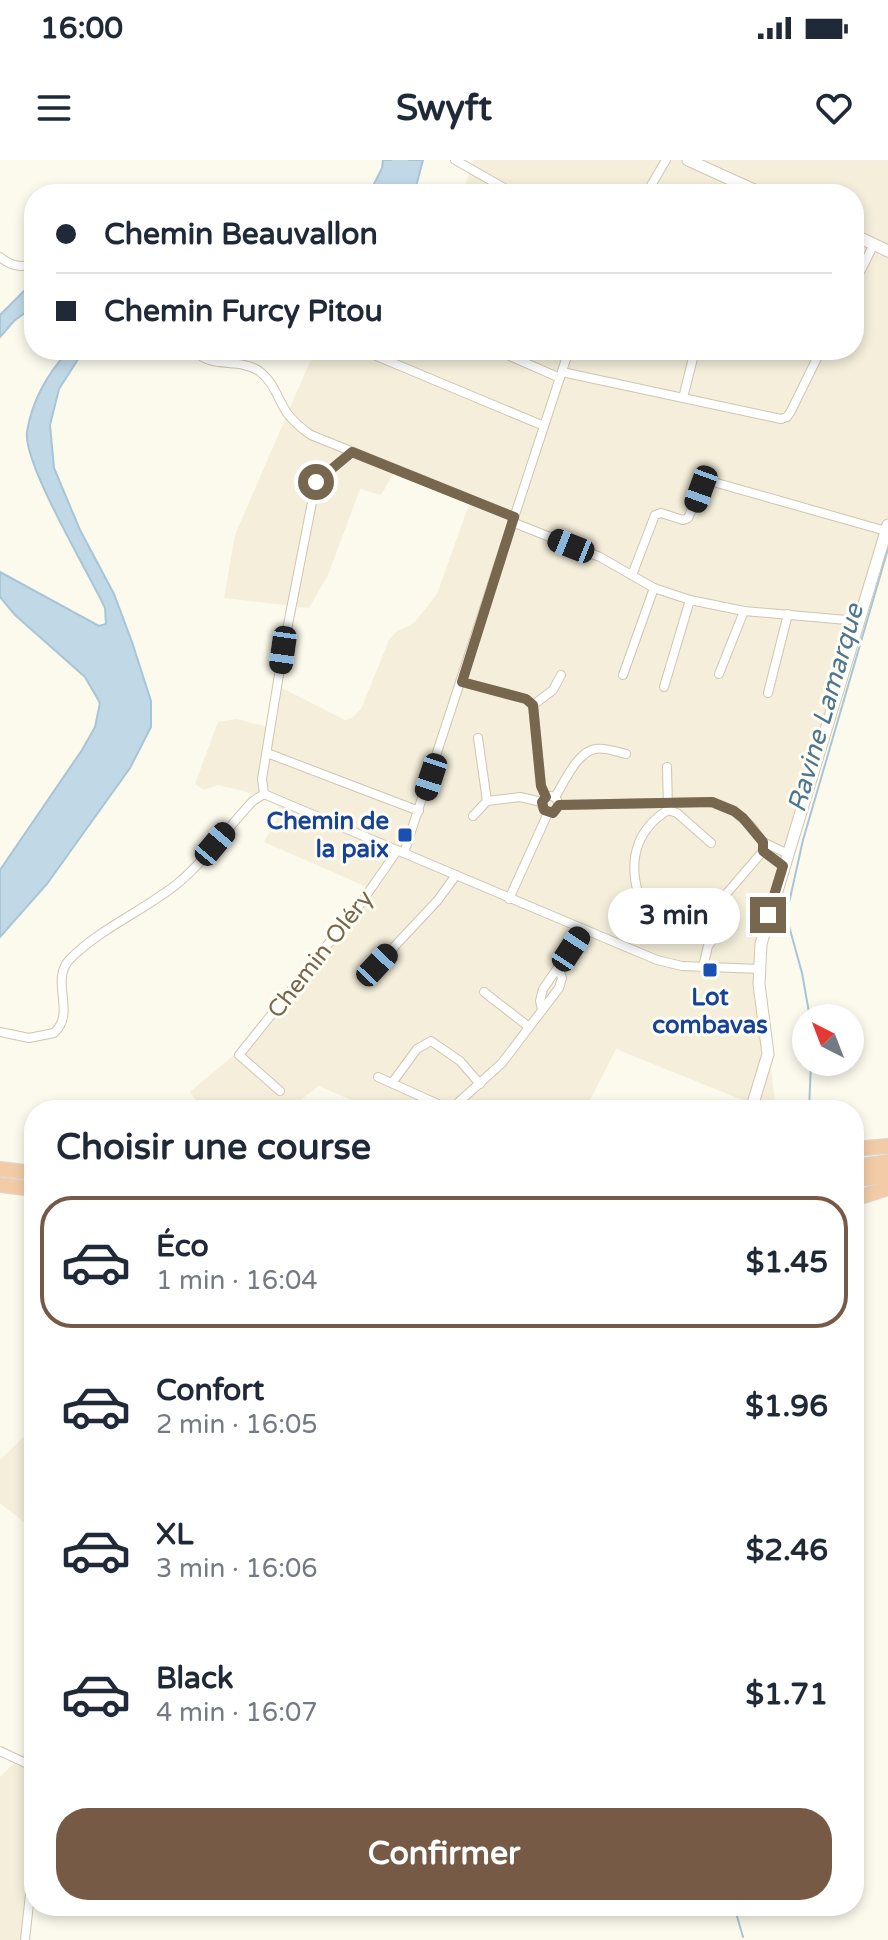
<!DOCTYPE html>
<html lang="fr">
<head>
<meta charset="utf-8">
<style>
	body { margin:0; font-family:"Varela Round",sans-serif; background:#f2f2f3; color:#1f2937; height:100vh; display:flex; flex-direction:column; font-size:30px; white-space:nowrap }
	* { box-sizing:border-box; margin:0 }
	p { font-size:26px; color:#747a83 }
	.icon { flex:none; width:44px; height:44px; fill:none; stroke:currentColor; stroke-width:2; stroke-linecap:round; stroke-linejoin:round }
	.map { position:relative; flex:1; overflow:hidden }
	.side { position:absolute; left:24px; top:940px; width:840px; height:816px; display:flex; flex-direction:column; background:#fff; border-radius:32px; box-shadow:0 4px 12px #0003 }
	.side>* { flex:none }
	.guide { position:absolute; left:24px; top:24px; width:840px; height:176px; border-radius:32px; box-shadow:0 4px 12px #0003; display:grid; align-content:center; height:176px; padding:0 32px; background:#fff }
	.needle { width:52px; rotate:318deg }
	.fabs { position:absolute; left:792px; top:844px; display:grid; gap:16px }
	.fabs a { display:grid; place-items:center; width:72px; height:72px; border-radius:50%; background:#fff; box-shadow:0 4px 12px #0003; font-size:40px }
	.end { position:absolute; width:36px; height:36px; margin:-18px; border:10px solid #78674f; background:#fff; box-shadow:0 0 0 4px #fff }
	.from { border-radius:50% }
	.bubble { position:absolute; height:56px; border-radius:28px; background:#fff; box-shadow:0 4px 12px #0003; font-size:26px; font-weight:700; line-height:56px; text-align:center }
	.car { position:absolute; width:24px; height:48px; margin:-24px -12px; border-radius:10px; box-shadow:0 0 6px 2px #0007; background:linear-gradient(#222 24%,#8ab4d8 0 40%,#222 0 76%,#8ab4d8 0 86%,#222 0) }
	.guide b { display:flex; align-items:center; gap:28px; height:76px; font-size:30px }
	.guide b+b { border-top:2px solid #e0e1e3 }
	.guide i { width:20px; height:20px; background:#1f2937 }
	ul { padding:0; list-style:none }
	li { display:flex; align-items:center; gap:24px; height:132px; margin:0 16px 12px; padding:0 16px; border:4px solid transparent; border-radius:32px }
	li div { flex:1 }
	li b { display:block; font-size:30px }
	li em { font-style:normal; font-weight:700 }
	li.selected { border-color:#765a46 }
	li>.icon { width:72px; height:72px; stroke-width:1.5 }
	h2 { padding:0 32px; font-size:36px; line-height:96px }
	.button { display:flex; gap:16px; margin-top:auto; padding:16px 32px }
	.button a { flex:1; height:92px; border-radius:32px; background:#765a46; color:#fff; font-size:32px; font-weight:700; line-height:92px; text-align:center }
	.status { display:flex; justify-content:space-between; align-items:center; height:56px; padding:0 40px; background:#fff; direction:ltr }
	.status svg { height:22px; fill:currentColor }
	header { display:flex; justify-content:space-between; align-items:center; height:104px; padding:0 32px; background:#fff; font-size:36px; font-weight:700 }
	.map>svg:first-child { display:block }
	.residential { fill:#f4eedb }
	.water { fill:#c1d8e6; stroke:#a8c5d7; stroke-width:2 }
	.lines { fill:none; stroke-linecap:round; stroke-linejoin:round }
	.stream { stroke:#a8c5d7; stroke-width:2 }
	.river { stroke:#c1d8e6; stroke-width:14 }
	.street-casing { stroke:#cfc5b1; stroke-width:10 }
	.secondary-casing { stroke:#d2c6b0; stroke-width:13 }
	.highway-casing { stroke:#dcd7d1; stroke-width:16 }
	.street { stroke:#fff; stroke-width:8 }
	.secondary { stroke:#fff; stroke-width:11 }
	.highway { stroke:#f3cca7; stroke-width:14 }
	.route { stroke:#78674f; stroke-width:10 }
	.transit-dot { fill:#1a4fb4; stroke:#fefdf3; stroke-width:3 }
	.labels { text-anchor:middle; stroke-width:6; stroke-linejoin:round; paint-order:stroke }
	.transit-label { font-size:24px; font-weight:bold; fill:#164399; stroke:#fefdf3; text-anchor:end }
	.street-label { font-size:24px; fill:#78674f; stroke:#fefdf3 }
	.water-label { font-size:26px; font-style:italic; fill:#4c7691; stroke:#fefdf3 }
</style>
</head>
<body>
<div class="status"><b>16:00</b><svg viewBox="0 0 49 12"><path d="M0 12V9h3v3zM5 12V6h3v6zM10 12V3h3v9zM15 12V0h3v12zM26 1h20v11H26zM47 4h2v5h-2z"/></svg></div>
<header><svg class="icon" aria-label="menu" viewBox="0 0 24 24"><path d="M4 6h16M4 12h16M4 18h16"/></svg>Swyft<svg class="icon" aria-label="heart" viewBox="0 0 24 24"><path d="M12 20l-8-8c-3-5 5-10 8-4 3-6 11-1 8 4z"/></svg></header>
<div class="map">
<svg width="888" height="1780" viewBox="0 0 888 1780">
	<rect width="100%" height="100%" fill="#fcfaed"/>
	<g class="residential">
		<polygon points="474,0 888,0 888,376 759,809 776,950 767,950 616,889 585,950 374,950 319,926 287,950 203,950 190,932 235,894 367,727 264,682 277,659 279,646 247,632 218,625 204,630 195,624 218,562 236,559 272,568 278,526 345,560 352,558 361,549 389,480 396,472 414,463 437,434 471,339 396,309 381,335 360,329 328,415 309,448 224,438 235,375 315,190 854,190 854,34 462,34"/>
		<polygon points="34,1267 34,1370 0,1343 0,1300"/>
		<polygon points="34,1583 34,1721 21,1780 0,1780 0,1617"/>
	</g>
	<g class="water">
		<polygon points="383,0 423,0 414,34 387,34 389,23 385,21 376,34 369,34 382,8"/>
		<polygon points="29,126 34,126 34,146 14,161 0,177 0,155"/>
		<path d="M69,190H84L59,229L50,265L54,308L80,370L114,434L132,482L151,541V567L130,608L47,724L0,777V710L82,590L95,567L100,543L85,517L15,455L0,437V412L99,466L106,464L105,448C89,413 23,304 27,272C32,240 48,213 69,190Z"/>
	</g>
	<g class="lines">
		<g class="stream">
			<polyline points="810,858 802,813 789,766 789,743 803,680 888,389"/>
			<polyline points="809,950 811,902"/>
			<polyline points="734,1746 743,1777"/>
		</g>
		<polyline class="river" points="376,34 401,0"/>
		<g class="street-casing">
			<g id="street">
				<polyline points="455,0 515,34"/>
				<polyline points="646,34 666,0"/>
				<path d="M0,97C11,106 20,108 34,104"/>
				<polyline points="854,124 874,84"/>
				<path d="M195,190C210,210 238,197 259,211C273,221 278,239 287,253C294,262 302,269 311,275L514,357"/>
				<polyline points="362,190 544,266"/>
				<polyline points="496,190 560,218"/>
				<polyline points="562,212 781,259 787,257 791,251 821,190"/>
				<polyline points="683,238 695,190"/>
				<polyline points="512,362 600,397 654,428 690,440 744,451 858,461"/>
				<polyline points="632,415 655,355 661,353 683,360 688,358 701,329 710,321 886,371"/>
				<polyline points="719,514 744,451"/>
				<polyline points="623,515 654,428"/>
				<polyline points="462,522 526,539 533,545 553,530 561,515"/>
				<polyline points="664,527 690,440"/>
				<polyline points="768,533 788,454"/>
				<polyline points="533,545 541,626 546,637"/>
				<polyline points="478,578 487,641"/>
				<polyline points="267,593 419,651"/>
				<polyline points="667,607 668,650 677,653 711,683"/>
				<polyline points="264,634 657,800 682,806 760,809"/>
				<polyline points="264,634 262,619 283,490 316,322 352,292"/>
				<circle cx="550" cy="644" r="8"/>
				<path d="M555,637C564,623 577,592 595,589C604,587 617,592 626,594"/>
				<polyline points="559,645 712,642 734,651 751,666 763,682 786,693"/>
				<polyline points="473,656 487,641 520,637 542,642"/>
				<polyline points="763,691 783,706"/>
				<polyline points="404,693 569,190"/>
				<polyline points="509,739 548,653"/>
				<path d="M640,739C628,704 634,671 668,650"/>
				<polyline points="377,805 438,740 456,715"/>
				<polyline points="703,807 708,786 721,769 718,750 721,740 763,691 763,682"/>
				<polyline points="484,832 529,867"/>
				<polyline points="542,850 540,841 543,829 584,770"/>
				<path d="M0,872L29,878L54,873C77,852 49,821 70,799C101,768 143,751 177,724C206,700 227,668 253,641L264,634"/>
				<polyline points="378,917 451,950"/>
				<polyline points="392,923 417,889 431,881 460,901 480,924"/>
				<polyline points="280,931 239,895 361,743 397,691"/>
				<polyline points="450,950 502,903 559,828 562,818 559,809"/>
				<polyline points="0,1591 34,1607"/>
				<polyline points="25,1780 34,1698"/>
			</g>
		</g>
		<g class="secondary-casing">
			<g id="secondary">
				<polyline points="688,0 763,34"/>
				<polyline points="854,75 888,91"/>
				<polyline points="751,950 768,894 759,824 761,784 888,365"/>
			</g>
		</g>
		<g class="highway-casing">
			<g id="highway">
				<polyline points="854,989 888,986"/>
				<polyline points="854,1007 888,1002"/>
				<polyline points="0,1009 34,1013"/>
				<polyline points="854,1020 888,1015"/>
				<polyline points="0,1025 34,1029"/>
				<polyline points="854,1039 888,1028"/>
			</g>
		</g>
		<use href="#street" class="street"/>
		<use href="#secondary" class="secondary"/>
		<use href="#highway" class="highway"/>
	</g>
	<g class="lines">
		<polyline class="route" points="316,322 352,292 514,357 462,522 526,539 533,545 541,626 546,637 542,642 544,650 553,653 559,645 712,642 734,651 743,658 763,682 763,691 783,706 768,755"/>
	</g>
	<g class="transit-dot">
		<rect x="397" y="667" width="16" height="16" rx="4"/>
		<rect x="702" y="802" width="16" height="16" rx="4"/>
	</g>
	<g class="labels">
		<g class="transit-label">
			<text x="389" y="669">Chemin de<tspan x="389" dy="28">la paix</tspan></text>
			<text x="710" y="845" text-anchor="middle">Lot<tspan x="710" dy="28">combavas</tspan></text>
		</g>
		<g class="street-label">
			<text transform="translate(320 794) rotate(-52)" y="8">Chemin Oléry</text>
		</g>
		<g class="water-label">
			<text transform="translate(825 548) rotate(-74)" y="9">Ravine Lamarque</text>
		</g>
	</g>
</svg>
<div class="fabs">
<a><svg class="needle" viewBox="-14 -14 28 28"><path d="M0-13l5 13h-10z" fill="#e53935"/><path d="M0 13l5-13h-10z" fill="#747a83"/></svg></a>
</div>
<i class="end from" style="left:316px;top:322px"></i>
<i class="end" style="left:768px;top:755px"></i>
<div class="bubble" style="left:608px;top:728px;width:132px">3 min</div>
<i class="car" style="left:701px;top:329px;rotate:200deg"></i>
<i class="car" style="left:571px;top:386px;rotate:292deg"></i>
<i class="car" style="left:283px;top:490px;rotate:188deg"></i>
<i class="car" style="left:431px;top:617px;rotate:198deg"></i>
<i class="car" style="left:215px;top:684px;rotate:40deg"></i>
<i class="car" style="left:571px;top:789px;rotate:33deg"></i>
<i class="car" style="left:377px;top:805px;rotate:43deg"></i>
<div class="guide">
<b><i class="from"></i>Chemin Beauvallon</b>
<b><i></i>Chemin Furcy Pitou</b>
</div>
<section class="side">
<h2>Choisir une course</h2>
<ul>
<li class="selected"><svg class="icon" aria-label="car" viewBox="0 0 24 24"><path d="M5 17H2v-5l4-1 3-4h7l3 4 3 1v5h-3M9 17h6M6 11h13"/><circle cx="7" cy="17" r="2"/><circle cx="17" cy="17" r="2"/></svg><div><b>Éco</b><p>1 min · 16:04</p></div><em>$1.45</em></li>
<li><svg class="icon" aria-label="car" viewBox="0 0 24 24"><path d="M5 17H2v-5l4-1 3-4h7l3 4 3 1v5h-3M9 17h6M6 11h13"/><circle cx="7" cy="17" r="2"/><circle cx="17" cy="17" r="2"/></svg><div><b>Confort</b><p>2 min · 16:05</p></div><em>$1.96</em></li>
<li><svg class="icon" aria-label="car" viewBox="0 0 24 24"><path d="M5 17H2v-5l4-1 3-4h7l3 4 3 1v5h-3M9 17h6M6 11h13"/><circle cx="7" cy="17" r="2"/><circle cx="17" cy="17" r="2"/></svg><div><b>XL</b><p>3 min · 16:06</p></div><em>$2.46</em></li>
<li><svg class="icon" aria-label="car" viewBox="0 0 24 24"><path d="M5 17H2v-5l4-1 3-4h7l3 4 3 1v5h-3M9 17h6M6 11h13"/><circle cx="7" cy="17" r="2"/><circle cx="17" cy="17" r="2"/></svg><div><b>Black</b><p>4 min · 16:07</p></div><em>$1.71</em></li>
</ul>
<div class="button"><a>Confirmer</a></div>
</section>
</div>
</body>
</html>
